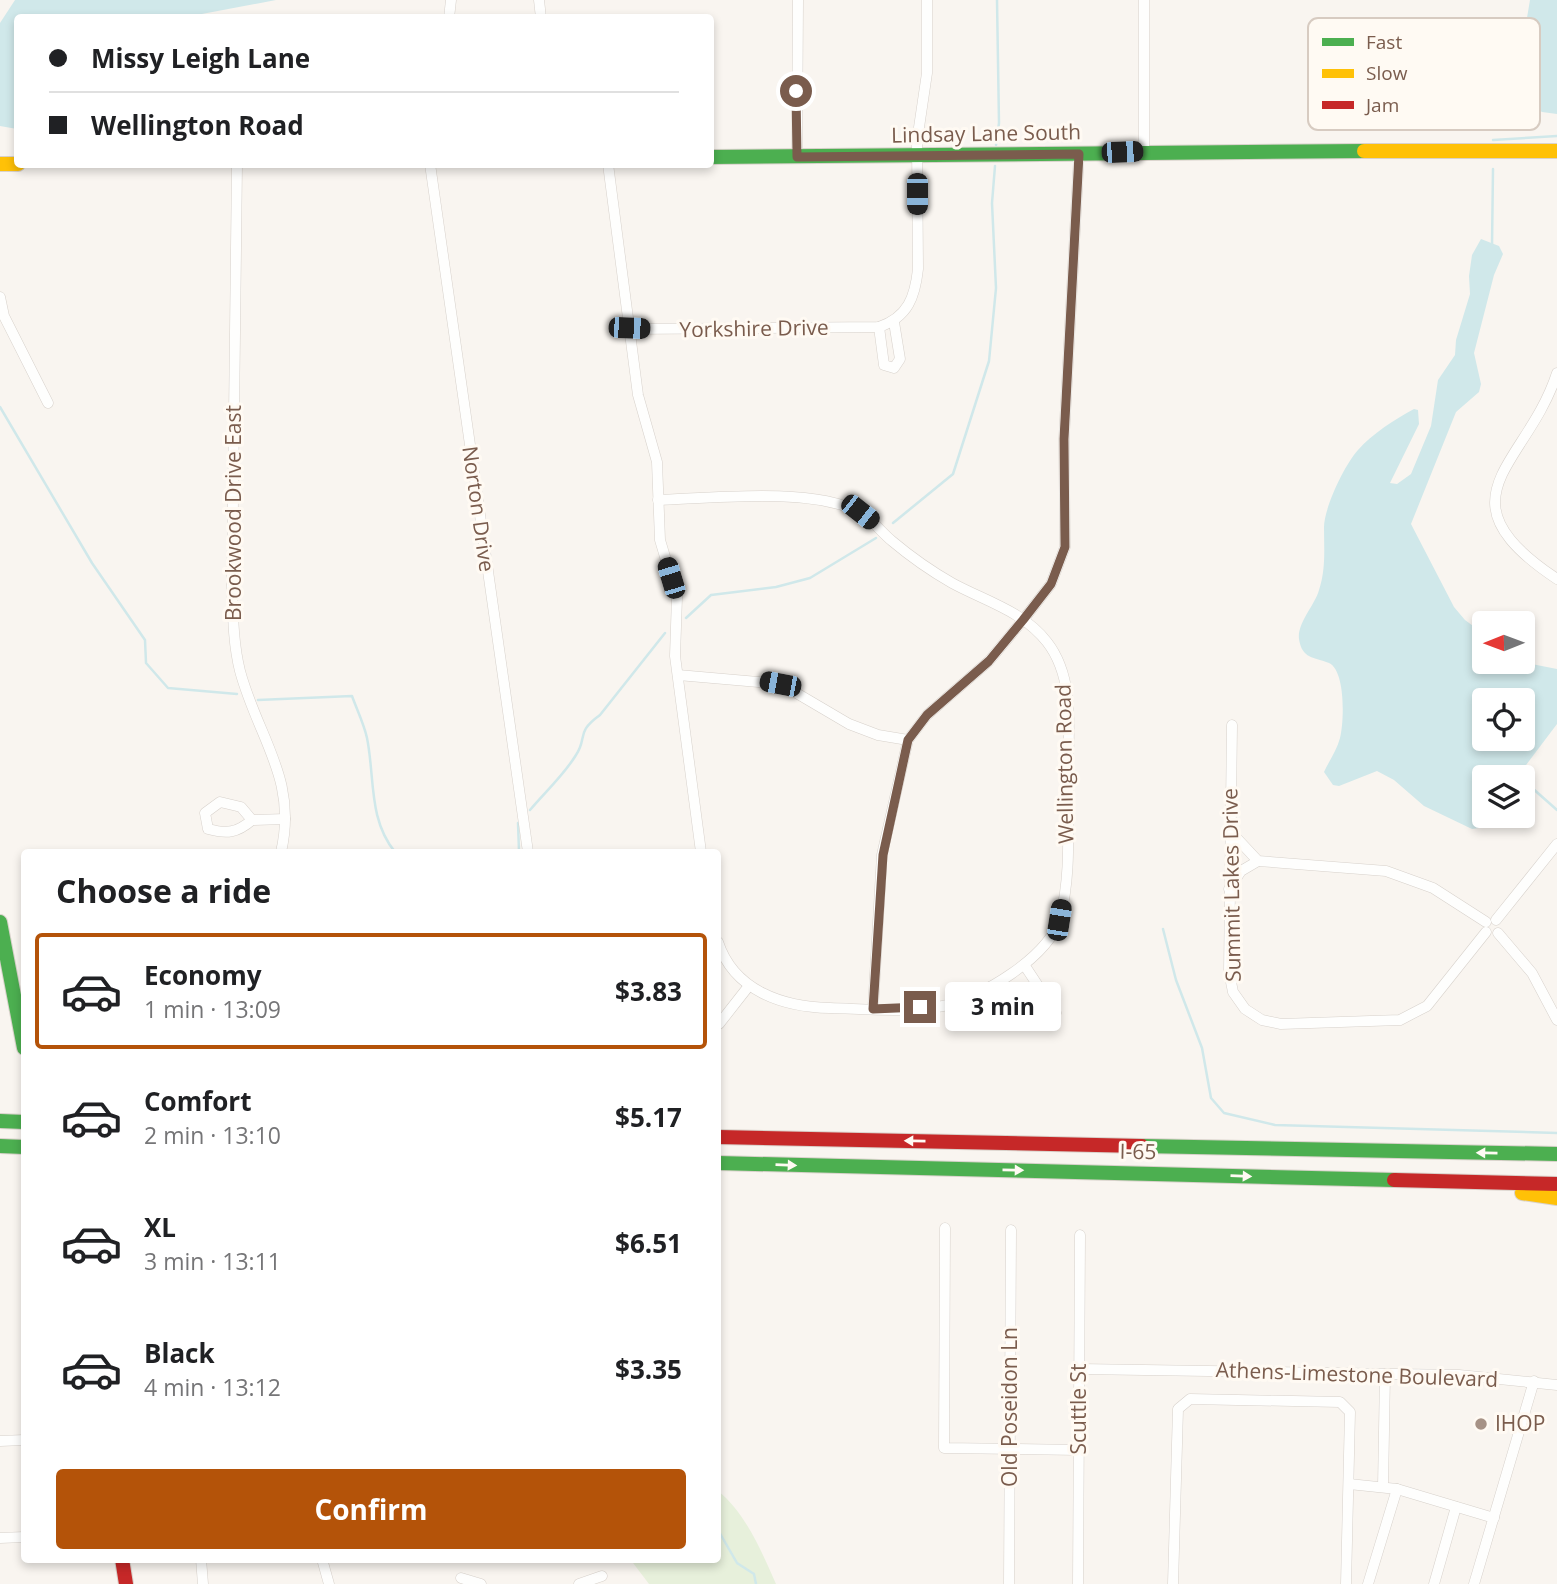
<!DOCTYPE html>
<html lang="en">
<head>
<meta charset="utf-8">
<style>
	body { margin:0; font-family:"Open Sans",sans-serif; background:#f6f6f6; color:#202124; height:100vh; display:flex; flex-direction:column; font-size:26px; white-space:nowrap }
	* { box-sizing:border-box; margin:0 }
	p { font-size:23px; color:#757577 }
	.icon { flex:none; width:38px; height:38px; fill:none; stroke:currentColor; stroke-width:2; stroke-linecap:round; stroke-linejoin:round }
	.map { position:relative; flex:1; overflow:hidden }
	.drawer { position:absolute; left:21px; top:849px; width:700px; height:714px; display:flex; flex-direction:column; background:#fff; border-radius:7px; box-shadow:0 4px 10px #0003 }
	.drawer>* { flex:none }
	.guide { position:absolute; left:14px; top:14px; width:700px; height:154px; border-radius:7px; box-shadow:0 4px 10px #0003; display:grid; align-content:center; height:154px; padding:0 35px; background:#fff }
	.needle { width:46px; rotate:269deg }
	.tools { position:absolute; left:1472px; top:611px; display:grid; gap:14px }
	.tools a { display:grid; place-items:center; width:63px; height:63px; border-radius:7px; background:#fff; box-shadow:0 4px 10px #0003; font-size:35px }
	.end { position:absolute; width:32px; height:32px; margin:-16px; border:9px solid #7a5c4d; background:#fff; box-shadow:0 0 0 4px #fff }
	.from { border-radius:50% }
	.bubble { position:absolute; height:49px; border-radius:7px; background:#fff; box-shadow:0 4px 10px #0003; font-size:23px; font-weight:700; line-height:49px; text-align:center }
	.car { position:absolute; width:21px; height:42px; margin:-21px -10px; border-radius:9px; box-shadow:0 0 5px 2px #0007; background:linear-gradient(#222 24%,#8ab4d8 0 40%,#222 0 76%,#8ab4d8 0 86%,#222 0) }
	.guide b { display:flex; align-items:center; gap:24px; height:66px; font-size:26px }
	.guide b+b { border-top:2px solid #e0e0e0 }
	.guide i { width:18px; height:18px; background:#202124 }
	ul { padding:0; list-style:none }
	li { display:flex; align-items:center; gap:21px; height:116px; margin:0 14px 10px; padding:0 21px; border:4px solid transparent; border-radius:7px }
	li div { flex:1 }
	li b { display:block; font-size:26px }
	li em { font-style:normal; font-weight:700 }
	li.active { border-color:#b45309 }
	li>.icon { width:63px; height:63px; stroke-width:1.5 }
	h2 { padding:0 35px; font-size:32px; line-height:84px }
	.button { display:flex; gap:14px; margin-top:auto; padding:14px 35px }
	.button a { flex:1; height:80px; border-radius:7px; background:#b45309; color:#fff; font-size:28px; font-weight:700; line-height:80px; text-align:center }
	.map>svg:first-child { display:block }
	.green { fill:#e7f0db }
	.water { fill:#d0e8ea; fill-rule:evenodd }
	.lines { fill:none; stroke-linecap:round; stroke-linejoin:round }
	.stream { stroke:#d0e8ea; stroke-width:2.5 }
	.street-casing { stroke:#d7d1cb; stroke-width:11 }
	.fast-casing { stroke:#d9d2cb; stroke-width:16 }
	.slow-casing { stroke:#d9d2cb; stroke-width:16 }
	.jam-casing { stroke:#d9d2cb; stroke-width:16 }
	.street { stroke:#fefefd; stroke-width:10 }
	.fast { stroke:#4caf50; stroke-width:14 }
	.slow { stroke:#ffc107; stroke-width:14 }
	.jam { stroke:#c62828; stroke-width:14 }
	.oneway { fill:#fffaf3 }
	.route { stroke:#7a5c4d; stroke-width:9 }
	.poi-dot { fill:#a69286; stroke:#fffaf3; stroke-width:2.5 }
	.labels { text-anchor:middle; stroke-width:6; stroke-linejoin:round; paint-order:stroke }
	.street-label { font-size:21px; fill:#7a5c4d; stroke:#fffaf3 }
	.poi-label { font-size:21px; fill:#7a5c4d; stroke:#fffaf3; text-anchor:start }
	.key { fill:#fffaf3; stroke:#d7cbc1; stroke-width:2 }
	.key-label { font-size:19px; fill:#7a5c4d }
</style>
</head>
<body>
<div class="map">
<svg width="1557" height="1584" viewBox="0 0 1557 1584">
	<rect width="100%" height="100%" fill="#f9f5f0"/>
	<path class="green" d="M718,1491C745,1512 762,1552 776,1584H649L630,1559H718Z"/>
	<g class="water">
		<polygon points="15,0 276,0 186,17 18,18 17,129 0,126 0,23"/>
		<polygon points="1530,0 1557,0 1557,114 1542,112 1518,96 1516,83"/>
		<path d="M1481,239L1499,246L1503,254L1494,275L1474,353L1481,384L1479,392L1456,412L1411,524L1454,607L1465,620L1484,634V662H1521L1557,669V724L1517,777H1484V816H1489L1479,828L1472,829L1424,806L1394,780L1377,771L1339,786L1333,785L1324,772C1329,761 1337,750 1340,738C1344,723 1346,671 1329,663C1314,657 1302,659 1299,639C1297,623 1315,605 1319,590C1326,569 1324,548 1324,527C1324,508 1345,464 1358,450C1372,434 1395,419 1414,409L1418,410L1419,424L1390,483L1397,484L1411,474L1431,426L1438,380L1455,355L1456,340L1470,294L1469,276L1472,255ZM1522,700V738H1484V700Z"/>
	</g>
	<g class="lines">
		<g class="stream">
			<polyline points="1493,140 1557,136"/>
			<polyline points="996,145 999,123 997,0"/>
			<polyline points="1492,246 1493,169"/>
			<polyline points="0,407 92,563 145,640 146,663 168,688 237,694"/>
			<polyline points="893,523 953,474 989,361 996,288 992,203 995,166"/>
			<polyline points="686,618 711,595 776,587 810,578 876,538"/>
			<path d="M258,700L352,696C357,710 364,724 367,738C375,777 368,819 395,852"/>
			<polyline points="1522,779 1557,810"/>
			<path d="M530,810C545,792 564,775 576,755C588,737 575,733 600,715L665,633"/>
			<polyline points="516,852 519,851 518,823"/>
			<polyline points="1163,929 1176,980 1202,1048 1211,1098 1224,1113 1275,1125 1557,1133"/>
			<polyline points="718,1530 737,1563 754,1574 756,1584"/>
		</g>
		<g class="street-casing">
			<g id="street">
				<polyline points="539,0 541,18"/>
				<polyline points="1144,0 1144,152"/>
				<polyline points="449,18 451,0"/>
				<polyline points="797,157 798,0"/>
				<path d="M237,164L232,585C233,614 233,643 240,671C258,738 298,779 281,852"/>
				<polyline points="430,164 528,852"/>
				<polyline points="608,164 638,395 657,462 660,540 677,597 675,656 701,852"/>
				<polyline points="0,297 4,316 48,403"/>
				<polyline points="879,327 884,365 894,368 900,359 894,322"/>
				<path d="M629,329L879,327C908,317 915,297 918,269L917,141L927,73V0"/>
				<path d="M1557,373C1527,466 1434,497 1557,579"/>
				<path d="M658,500C712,498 812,487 859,512C872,519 881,532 892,541C911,557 931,571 952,583C985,601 1023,611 1047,642C1076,679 1068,733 1068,778C1067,824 1072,873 1060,918C1049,957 981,998 943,1006C907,1013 866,1009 830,1008C783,1007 734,991 718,942"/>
				<polyline points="678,675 781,684 849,724 878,735 908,740"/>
				<polyline points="1232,725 1229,972 1233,992 1245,1009 1262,1020 1281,1024 1400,1020 1427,1006 1486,932"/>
				<path d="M252,820C237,833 227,834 208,829L205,813L220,802L241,807L252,820L285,819"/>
				<polyline points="1230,831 1258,861 1386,871 1433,888 1486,922"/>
				<polyline points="1229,889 1241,871 1258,861"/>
				<polyline points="1496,920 1557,844"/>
				<polyline points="1498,933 1532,973 1557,1020"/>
				<polyline points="1025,966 1056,1013"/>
				<polyline points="873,1009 882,855 908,740 927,715 989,661 1023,620 1051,584 1065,547 1064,439 1079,154"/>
				<polyline points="719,1024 748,987"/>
				<polyline points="945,1228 944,1448 1079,1450"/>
				<polyline points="1080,1369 1459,1375 1557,1385"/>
				<polyline points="0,1441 24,1440"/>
				<polyline points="1349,1484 1397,1489 1494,1518"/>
				<polyline points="1383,1487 1385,1374"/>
				<polyline points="0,1538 24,1537"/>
				<polyline points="201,1559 203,1584"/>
				<polyline points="322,1559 329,1584"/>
				<polyline points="461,1578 481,1584"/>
				<polyline points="579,1584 602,1576"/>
				<polyline points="1009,1584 1011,1230"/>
				<polyline points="1078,1584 1080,1235"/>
				<polyline points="1173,1584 1178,1409 1190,1399 1340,1402 1350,1412 1346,1584"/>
				<polyline points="1368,1584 1397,1489"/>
				<polyline points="1434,1584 1456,1507"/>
				<polyline points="1474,1584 1534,1381"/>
			</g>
		</g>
		<g class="fast-casing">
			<g id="fast">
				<polyline points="710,157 1364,151"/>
				<polyline points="0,922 24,1048"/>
				<polyline points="0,1121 24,1122"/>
				<polyline points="0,1146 24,1147"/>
				<polyline points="1142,1146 1557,1154"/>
				<polyline points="718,1163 1394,1180"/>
			</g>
		</g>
		<g class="slow-casing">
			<g id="slow">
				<polyline points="1364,151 1557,151"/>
				<polyline points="0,164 18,164"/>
				<polyline points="1522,1193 1557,1198"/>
			</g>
		</g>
		<g class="jam-casing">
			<g id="jam">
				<polyline points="718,1137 1142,1146"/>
				<polyline points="1394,1180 1557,1184"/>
				<polyline points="122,1559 126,1584"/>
			</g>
		</g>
		<use href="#street" class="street"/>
		<use href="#fast" class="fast"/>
		<use href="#slow" class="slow"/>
		<use href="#jam" class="jam"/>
	</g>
	<defs><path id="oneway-solid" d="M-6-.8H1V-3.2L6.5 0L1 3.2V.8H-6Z" transform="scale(1.75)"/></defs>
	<g class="oneway">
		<use href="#oneway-solid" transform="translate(915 1141) rotate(-179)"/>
		<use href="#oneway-solid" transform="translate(1487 1153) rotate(-179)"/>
		<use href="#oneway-solid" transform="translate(786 1165) rotate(2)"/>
		<use href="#oneway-solid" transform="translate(1013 1170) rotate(1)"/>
		<use href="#oneway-solid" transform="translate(1241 1176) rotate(2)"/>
	</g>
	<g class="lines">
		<polyline class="route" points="796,91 797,157 1079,154 1064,439 1065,547 1051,584 1023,620 989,661 927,715 908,740 883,855 873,1009 920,1007"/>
	</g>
	<circle class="poi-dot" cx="1481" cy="1424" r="7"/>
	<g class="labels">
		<g class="street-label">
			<text transform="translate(986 134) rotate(-1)" y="7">Lindsay Lane South</text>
			<text transform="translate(754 329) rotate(-1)" y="7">Yorkshire Drive</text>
			<text transform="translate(478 509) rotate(82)" y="7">Norton Drive</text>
			<text transform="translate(234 513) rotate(-90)" y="7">Brookwood Drive East</text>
			<text transform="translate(1065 764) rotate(-91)" y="7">Wellington Road</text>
			<text transform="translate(1232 885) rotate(-91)" y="7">Summit Lakes Drive</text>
			<text transform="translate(1138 1152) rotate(1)" y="7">I-65</text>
			<text transform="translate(1357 1375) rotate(2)" y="7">Athens-Limestone Boulevard</text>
			<text transform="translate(1010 1407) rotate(-90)" y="7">Old Poseidon Ln</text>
			<text transform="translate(1079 1409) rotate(-90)" y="7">Scuttle St</text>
		</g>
		<g class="poi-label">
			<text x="1495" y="1431">IHOP</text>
		</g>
	</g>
	<rect x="1308" y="18" width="232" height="112" rx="10" class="key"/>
	<rect x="1322" y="38" width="32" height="8" fill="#4caf50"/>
	<rect x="1322" y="69" width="32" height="9" fill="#ffc107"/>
	<rect x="1322" y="101" width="32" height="8" fill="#c62828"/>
	<g class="key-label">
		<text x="1366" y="49">Fast</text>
		<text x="1366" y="80">Slow</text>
		<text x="1366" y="112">Jam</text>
	</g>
</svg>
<div class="tools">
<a><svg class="needle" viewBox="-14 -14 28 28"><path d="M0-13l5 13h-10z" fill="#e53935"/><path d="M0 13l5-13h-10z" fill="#757577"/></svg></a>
<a><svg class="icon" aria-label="locate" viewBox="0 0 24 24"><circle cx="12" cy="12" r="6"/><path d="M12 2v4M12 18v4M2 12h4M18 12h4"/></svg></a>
<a><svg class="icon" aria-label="layers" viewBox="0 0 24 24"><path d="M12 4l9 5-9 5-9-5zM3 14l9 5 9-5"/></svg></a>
</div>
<i class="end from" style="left:796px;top:91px"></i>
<i class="end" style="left:920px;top:1007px"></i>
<div class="bubble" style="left:945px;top:982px;width:116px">3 min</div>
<i class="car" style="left:1122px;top:152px;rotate:88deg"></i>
<i class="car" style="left:917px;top:194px;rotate:180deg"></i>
<i class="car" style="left:629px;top:328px;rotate:92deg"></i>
<i class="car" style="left:860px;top:512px;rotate:128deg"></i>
<i class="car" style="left:671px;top:578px;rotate:343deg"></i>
<i class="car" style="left:780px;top:684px;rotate:281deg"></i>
<i class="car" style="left:1059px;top:920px;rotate:9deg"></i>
<div class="guide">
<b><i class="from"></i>Missy Leigh Lane</b>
<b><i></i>Wellington Road</b>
</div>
<section class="drawer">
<h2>Choose a ride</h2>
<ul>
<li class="active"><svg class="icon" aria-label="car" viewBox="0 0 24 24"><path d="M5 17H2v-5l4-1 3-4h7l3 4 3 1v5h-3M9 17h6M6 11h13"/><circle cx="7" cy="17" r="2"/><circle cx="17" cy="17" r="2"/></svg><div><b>Economy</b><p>1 min · 13:09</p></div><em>$3.83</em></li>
<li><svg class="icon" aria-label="car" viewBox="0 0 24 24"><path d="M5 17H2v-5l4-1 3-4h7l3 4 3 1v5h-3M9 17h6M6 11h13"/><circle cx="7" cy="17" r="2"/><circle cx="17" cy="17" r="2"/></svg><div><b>Comfort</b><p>2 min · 13:10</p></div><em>$5.17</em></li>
<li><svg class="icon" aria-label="car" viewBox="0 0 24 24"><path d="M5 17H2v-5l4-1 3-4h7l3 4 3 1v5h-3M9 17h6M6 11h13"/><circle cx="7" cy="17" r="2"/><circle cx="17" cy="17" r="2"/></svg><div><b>XL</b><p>3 min · 13:11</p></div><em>$6.51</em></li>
<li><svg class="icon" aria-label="car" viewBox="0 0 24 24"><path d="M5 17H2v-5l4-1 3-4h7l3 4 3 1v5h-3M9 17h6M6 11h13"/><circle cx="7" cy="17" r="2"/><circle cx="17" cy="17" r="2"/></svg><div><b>Black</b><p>4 min · 13:12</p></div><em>$3.35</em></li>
</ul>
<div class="button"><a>Confirm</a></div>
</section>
</div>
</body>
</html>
